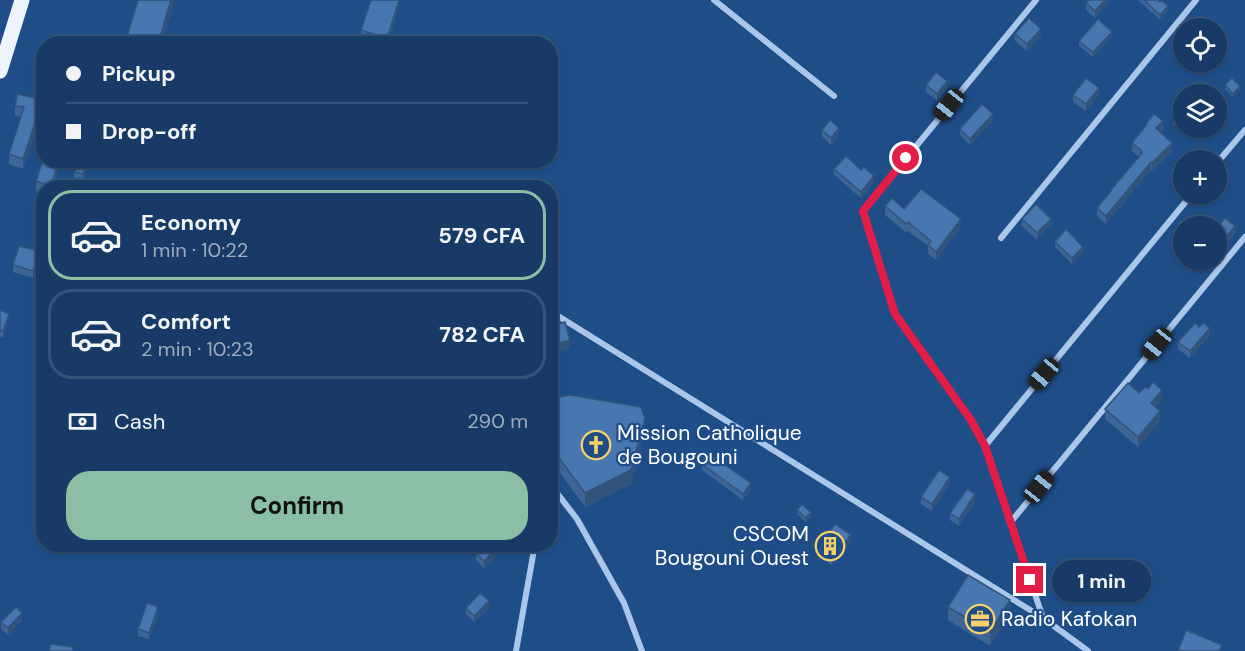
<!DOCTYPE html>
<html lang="en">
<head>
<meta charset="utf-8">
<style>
	body { margin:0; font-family:"DM Sans",sans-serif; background:#24456f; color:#f1f3f6; height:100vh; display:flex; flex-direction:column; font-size:22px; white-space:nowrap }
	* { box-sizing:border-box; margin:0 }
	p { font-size:20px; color:#9eadbf }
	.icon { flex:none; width:33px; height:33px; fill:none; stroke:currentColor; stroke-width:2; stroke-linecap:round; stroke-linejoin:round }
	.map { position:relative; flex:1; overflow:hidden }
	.drawer { position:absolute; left:36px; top:180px; width:522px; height:372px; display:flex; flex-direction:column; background:#173a66; border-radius:24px; box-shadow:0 2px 4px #0004,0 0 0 2px #36547a }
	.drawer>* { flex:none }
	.banner { position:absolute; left:36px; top:36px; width:522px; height:132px; border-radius:24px; box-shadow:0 2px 4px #0004,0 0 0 2px #36547a; display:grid; align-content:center; height:132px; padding:0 30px; background:#173a66 }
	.fabs { position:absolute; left:1173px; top:18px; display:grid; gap:12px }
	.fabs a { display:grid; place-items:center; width:54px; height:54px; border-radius:50%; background:#173a66; box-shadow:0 2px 4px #0004,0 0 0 2px #36547a; font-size:30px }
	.end { position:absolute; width:27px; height:27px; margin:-14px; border:8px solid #e11d48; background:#fff; box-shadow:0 0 0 3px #fff }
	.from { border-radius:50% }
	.bubble { position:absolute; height:42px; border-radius:21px; background:#173a66; box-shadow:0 2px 4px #0004,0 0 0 2px #36547a; font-size:20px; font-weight:700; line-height:42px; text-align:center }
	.car { position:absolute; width:18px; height:36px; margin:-18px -9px; border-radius:8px; box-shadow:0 0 4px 2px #0007; background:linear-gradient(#222 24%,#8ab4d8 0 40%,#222 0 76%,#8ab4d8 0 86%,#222 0) }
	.banner b { display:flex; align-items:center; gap:21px; height:57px; font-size:22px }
	.banner b+b { border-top:2px solid #36547a }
	.banner i { width:15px; height:15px; background:#f1f3f6 }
	ul { padding:10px 0 0; list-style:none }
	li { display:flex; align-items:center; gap:18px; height:90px; margin:0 12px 9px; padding:0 18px; border:3px solid #36547a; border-radius:24px }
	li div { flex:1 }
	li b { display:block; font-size:22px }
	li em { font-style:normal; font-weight:700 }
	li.current { border-color:#8abfa5 }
	li>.icon { width:54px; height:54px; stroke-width:1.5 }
	.pay { display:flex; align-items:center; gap:15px; height:66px; padding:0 30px; font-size:22px }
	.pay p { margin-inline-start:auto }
	.action { display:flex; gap:12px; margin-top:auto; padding:12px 30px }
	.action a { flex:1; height:69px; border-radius:24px; background:#8abfa5; color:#111; font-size:24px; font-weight:700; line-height:69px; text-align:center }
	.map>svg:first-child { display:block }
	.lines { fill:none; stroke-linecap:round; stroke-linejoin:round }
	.street { stroke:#aac7eb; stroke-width:6 }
	.primary { stroke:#eef4fe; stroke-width:15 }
	.wall { fill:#3e6598 }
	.shaded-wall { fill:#32537c }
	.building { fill:#4876b1; stroke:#32537c; stroke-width:1.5 }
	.route { stroke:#e11d48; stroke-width:8 }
	.labels { text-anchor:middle; stroke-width:4.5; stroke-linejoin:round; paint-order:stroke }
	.poi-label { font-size:21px; fill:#fff; stroke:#1f4d88; text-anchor:start }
</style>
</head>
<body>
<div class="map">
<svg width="1245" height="651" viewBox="0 0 1245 651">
	<rect width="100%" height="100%" fill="#1f4d88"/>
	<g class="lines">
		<g class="street">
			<polyline points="714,0 834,96"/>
			<polyline points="1036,0 863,211 895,314 971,420 985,446 1043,618"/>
			<polyline points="1216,164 1245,130"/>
			<polyline points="1001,238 1196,0"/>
			<polyline points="550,311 1043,618 1088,651"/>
			<polyline points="985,446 1192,194"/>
			<polyline points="550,484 577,519 624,603 642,651"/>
			<polyline points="1010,523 1245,237"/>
			<polyline points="516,651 535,544"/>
		</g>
		<polyline class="primary" points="0,71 22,0"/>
	</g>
	<g class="wall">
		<polygon points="1108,0 1108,3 1095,18 1086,10 1086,3"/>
		<polygon points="1139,0 1158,0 1168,11 1160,20 1139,1"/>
		<polygon points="399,7 387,44 380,44 361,37 361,30"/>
		<polygon points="1015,34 1041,36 1027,51 1015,41"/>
		<polygon points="1112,37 1093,57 1079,46 1079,41"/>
		<polygon points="926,85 947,88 937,101 926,92"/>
		<polygon points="1225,85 1240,90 1233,97 1225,89"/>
		<polygon points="1073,95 1099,95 1086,111 1073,102"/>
		<polygon points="44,100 44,122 39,121 23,169 9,164 9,154 21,117 15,116 15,106"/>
		<polygon points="1184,104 1184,128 1188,128 1184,133 1173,124 1173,117"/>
		<polygon points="993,121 970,145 960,135 960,129"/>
		<polygon points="1146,123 1163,130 1160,132 1172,151 1152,171 1151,170 1106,224 1097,216 1097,208 1110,192 1110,191 1139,157 1132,151 1132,143 1146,125"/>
		<polygon points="822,130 839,135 831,145 822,136"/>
		<polygon points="44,160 62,160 53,188 44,188 44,194 36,191 36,181"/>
		<polygon points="90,160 83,181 74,178 74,172"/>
		<polygon points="834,169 874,182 861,198 834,175"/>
		<polygon points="885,206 904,209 961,227 936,260 928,254 928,246 908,231 906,232 885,215"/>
		<polygon points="1022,219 1051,225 1037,240 1022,226"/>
		<polygon points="1216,228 1235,233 1223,248 1216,242"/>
		<polygon points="1055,242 1083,252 1072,264 1055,247"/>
		<polygon points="39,258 33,278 13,272 13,265"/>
		<polygon points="0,310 9,320 3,338 0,336"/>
		<polygon points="1199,327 1210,335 1190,358 1178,349 1178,342"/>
		<polygon points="1139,393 1162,400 1156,407 1160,421 1138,447 1105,419 1105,409"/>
		<polygon points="550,399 645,431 631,484 585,507 550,459"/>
		<polygon points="702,464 751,489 743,500 702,470"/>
		<polygon points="950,484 932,511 921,504 921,497"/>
		<polygon points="975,501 959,526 950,520 950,513"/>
		<polygon points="797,510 811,515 806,522 797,514"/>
		<polygon points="851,542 832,565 818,556 818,549"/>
		<polygon points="476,553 499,553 484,568 476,560"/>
		<polygon points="948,607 1010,614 990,646 948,620"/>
		<polygon points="466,608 489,608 474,622 466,614"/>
		<polygon points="158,614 149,639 138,636 138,629"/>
		<polygon points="22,620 8,635 1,629 1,622"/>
	</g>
	<g class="shaded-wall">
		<polygon points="171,0 175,0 162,44 158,44"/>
		<polygon points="399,0 399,7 387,44 387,39"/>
		<polygon points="1105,0 1108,0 1108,3 1095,18 1095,11"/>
		<polygon points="1168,6 1168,11 1160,20 1160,15"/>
		<polygon points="1041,29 1041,36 1027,51 1027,44"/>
		<polygon points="1112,32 1112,37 1093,57 1093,52"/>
		<polygon points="1227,44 1227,51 1215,64 1215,62 1216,62 1216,55"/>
		<polygon points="947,81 947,88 937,101 937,94"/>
		<polygon points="1240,86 1240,90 1233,97 1233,94"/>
		<polygon points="1099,88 1099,95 1086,111 1086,104"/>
		<polygon points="39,111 39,121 23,169 23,159"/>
		<polygon points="993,114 993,121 970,145 970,139"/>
		<polygon points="1163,121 1163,130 1156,137 1156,128"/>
		<polygon points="839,128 839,135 831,145 831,138"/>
		<polygon points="1184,128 1188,128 1184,133"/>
		<polygon points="1172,143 1172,151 1152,171 1152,163"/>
		<polygon points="59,160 62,160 53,188 51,188"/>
		<polygon points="87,160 90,160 83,181 83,174"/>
		<polygon points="1151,162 1151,170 1106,224 1106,216"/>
		<polygon points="874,176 874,182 861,198 861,192"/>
		<polygon points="961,219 961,227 936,260 936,252"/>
		<polygon points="1051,219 1051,225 1037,240 1037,233"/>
		<polygon points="1235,226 1235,233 1223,248 1223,241"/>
		<polygon points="1083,247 1083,252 1072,264 1072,258"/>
		<polygon points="39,251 39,258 33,278 33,271"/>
		<polygon points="9,314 9,320 3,338 3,331"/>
		<polygon points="1210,328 1210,335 1190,358 1190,351"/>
		<polygon points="570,340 570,349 550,354 550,345"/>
		<polygon points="1162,390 1162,400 1151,413 1151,403"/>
		<polygon points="1160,411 1160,421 1138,447 1138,437"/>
		<polygon points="645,418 645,431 631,484 585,507 585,493"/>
		<polygon points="950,477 950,484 932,511 932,504"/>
		<polygon points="751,483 751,489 743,500 743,494"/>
		<polygon points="975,494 975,501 959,526 959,519"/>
		<polygon points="811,512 811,515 806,522 806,518"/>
		<polygon points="851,535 851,542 832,565 832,558"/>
		<polygon points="499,546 499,553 484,568 484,561"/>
		<polygon points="1010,600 1010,614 990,646 990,632"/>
		<polygon points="489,601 489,608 474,622 474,616"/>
		<polygon points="158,607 158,614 149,639 149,633"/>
		<polygon points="22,613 22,620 8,635 8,628"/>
	</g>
	<g class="building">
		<polygon points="138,0 171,0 158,44 125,44"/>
		<polygon points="371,0 399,0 387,39 361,30"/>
		<polygon points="1089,0 1105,0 1095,11 1086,3"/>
		<polygon points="1144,0 1158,0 1160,2 1161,0 1168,6 1160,15"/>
		<polygon points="1029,18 1041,29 1027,44 1015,34"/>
		<polygon points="1098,19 1112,32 1093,52 1079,41"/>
		<polygon points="1219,36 1227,44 1216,55 1216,39"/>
		<polygon points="936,72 947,81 937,94 926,85"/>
		<polygon points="1086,78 1099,88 1086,104 1073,95"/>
		<polygon points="1232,78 1240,86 1233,94 1225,85"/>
		<polygon points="17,94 44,100 44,111 39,111 23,159 9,154 24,107 15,106"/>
		<polygon points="982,104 993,114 970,139 960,129"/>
		<polygon points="1184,104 1184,126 1173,117"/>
		<polygon points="1154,114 1163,121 1156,128 1172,143 1152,163 1151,162 1106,216 1097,208 1111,191 1110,191 1142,153 1141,152 1142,151 1132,143 1147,124 1146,123"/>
		<polygon points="830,120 839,128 831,138 822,130"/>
		<polygon points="846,156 861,170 864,167 874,176 861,192 834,169"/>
		<polygon points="44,157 44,160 59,160 51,186 36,181"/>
		<polygon points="77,160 87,160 83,174 74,172"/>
		<polygon points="417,179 423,188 406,188"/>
		<polygon points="921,189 961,219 936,252 928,245 931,241 908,222 906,224 885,206 892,198 904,209"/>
		<polygon points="1036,204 1051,219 1037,233 1022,219"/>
		<polygon points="1225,218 1235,226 1223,241 1216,235 1216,228"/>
		<polygon points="1066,229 1083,247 1072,258 1055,242"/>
		<polygon points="19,246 39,251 33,271 13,265"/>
		<polygon points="0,310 9,314 3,331 0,330"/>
		<polygon points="565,322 570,340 550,345 550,326"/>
		<polygon points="1195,323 1199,327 1203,323 1210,328 1190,351 1178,342"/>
		<polygon points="1153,382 1162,390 1151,403 1160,411 1138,437 1105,409 1128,383 1139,393 1145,387 1148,389"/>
		<polygon points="570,395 641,407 645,418 631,470 585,493 550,446 550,399"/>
		<polygon points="709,454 751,483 743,494 702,464"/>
		<polygon points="939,470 950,477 932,504 921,497"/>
		<polygon points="967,489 975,494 959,519 950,513"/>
		<polygon points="802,504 811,512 806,518 797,510"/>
		<polygon points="835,524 851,535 832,558 818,549"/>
		<polygon points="485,544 498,544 499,546 484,561 476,553"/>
		<polygon points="968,575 1010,600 990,632 948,607"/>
		<polygon points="480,593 489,601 474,616 466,608"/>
		<polygon points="147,603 158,607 149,633 138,629"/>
		<polygon points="16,607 22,613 8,628 1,622"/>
		<polygon points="1186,630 1222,645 1219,651 1178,651"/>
		<polygon points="50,644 73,647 73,651 49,651"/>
	</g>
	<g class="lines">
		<polyline class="route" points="906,158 863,211 895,314 971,420 985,446 1030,580"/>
	</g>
	<defs>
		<g id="church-ring" transform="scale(1.5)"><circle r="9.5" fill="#1f4d88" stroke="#f8d06a" stroke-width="1.5"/><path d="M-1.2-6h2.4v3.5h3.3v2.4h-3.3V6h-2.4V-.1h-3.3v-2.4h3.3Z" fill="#f8d06a"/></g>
		<g id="building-ring" transform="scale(1.5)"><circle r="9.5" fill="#1f4d88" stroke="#f8d06a" stroke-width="1.5"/><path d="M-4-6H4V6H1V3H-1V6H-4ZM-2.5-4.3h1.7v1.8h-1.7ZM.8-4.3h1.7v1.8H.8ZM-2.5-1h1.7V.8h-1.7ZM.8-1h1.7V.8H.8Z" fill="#f8d06a"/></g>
		<g id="office-ring" transform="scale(1.5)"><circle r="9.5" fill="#1f4d88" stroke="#f8d06a" stroke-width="1.5"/><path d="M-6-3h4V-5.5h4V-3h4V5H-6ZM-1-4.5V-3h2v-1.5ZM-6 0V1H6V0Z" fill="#f8d06a"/></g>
	</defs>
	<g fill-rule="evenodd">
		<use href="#church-ring" x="596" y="445"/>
		<use href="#building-ring" x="830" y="546"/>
		<use href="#office-ring" x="980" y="619"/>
	</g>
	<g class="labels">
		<g class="poi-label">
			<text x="617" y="440">Mission Catholique<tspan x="617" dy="24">de Bougouni</tspan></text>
			<text x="809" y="541" text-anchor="end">CSCOM<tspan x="809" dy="24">Bougouni Ouest</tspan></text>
			<text x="1001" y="626">Radio Kafokan</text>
		</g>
	</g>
</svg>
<div class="fabs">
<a><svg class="icon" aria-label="locate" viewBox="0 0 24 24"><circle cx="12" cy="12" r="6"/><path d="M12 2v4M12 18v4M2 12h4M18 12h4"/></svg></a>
<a><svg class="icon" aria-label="layers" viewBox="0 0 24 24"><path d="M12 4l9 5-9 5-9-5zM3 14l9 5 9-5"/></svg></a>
<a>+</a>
<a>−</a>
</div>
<i class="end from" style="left:906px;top:158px"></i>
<i class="end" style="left:1030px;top:580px"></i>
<div class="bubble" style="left:1052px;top:560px;width:99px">1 min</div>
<i class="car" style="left:949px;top:105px;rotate:219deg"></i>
<i class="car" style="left:1157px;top:344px;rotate:219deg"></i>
<i class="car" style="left:1044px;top:374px;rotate:220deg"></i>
<i class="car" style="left:1039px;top:487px;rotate:39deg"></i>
<div class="banner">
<b><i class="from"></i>Pickup</b>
<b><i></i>Drop-off</b>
</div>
<section class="drawer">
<ul>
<li class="current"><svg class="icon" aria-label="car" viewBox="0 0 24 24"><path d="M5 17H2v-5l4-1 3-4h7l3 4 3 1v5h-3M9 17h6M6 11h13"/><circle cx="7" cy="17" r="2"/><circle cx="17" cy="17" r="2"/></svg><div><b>Economy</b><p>1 min · 10:22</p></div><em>579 CFA</em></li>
<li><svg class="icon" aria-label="car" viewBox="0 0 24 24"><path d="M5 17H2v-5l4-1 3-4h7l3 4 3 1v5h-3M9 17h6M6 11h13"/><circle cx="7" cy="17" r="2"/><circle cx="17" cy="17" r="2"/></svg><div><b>Comfort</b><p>2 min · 10:23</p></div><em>782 CFA</em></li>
</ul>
<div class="pay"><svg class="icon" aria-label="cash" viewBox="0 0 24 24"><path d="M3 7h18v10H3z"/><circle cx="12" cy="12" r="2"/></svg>Cash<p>290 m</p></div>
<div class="action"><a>Confirm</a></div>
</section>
</div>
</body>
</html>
